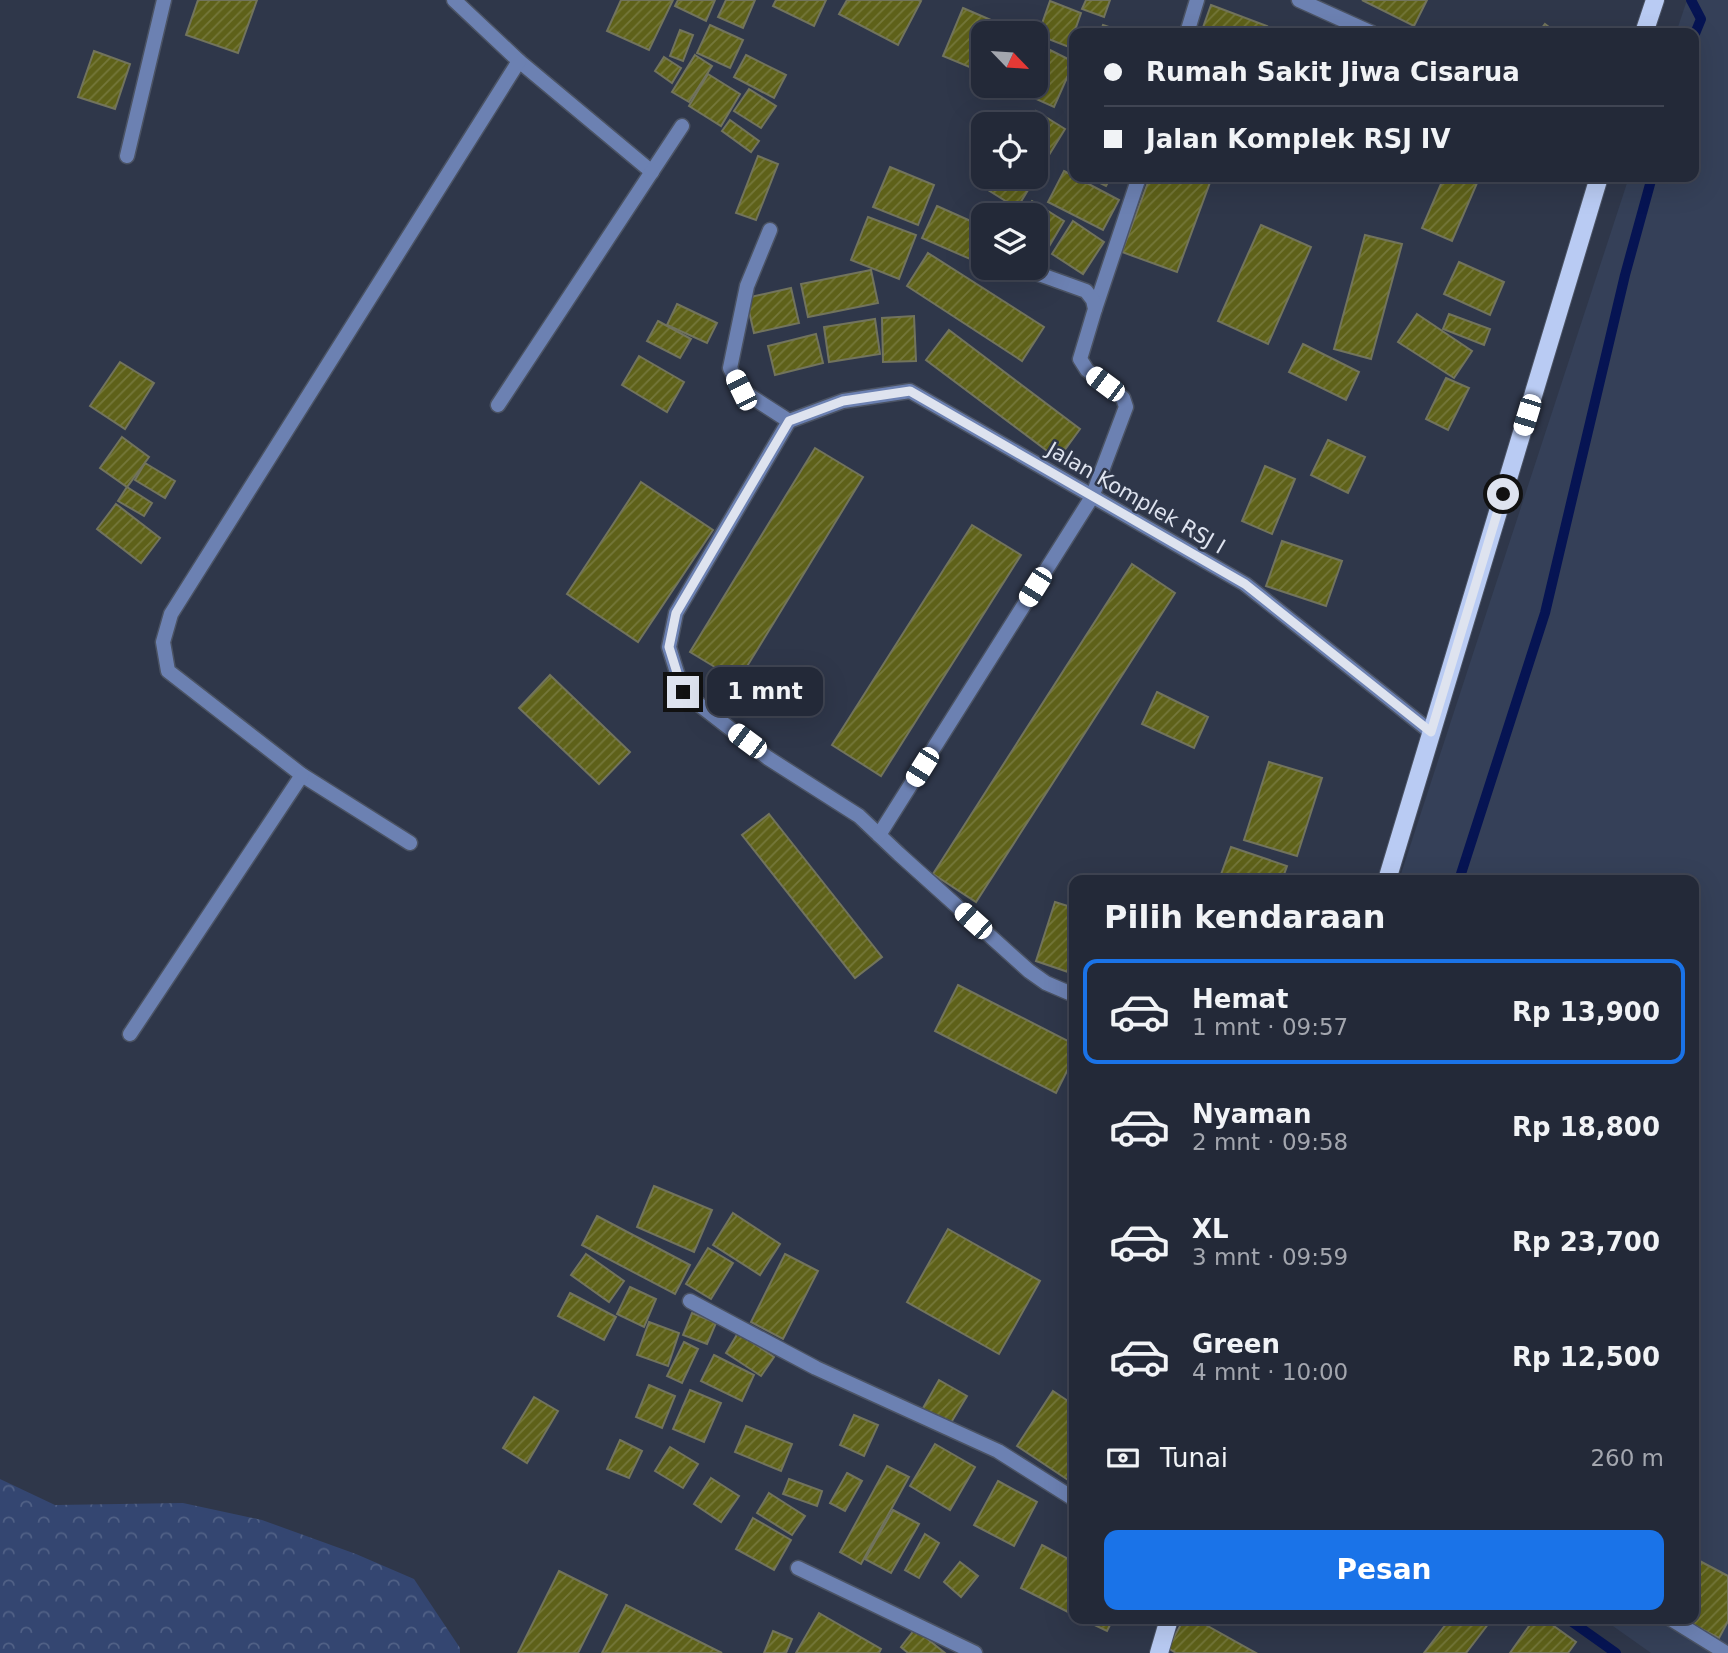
<!DOCTYPE html>
<html lang="id">
<head>
<meta charset="utf-8">
<style>
	body { margin:0; font-family:"DejaVu Sans",sans-serif; background:#2b3140; color:#f1f3f6; height:100vh; display:flex; flex-direction:column; font-size:26px; white-space:nowrap }
	* { box-sizing:border-box; margin:0 }
	p { font-size:23px; color:#a3a6ae }
	.icon { flex:none; width:38px; height:38px; fill:none; stroke:currentColor; stroke-width:2; stroke-linecap:round; stroke-linejoin:round }
	.map { position:relative; flex:1; overflow:hidden }
	.sheet { position:absolute; left:1069px; top:875px; width:630px; height:749px; display:flex; flex-direction:column; background:#232938; border-radius:14px; box-shadow:0 7px 28px #0002,0 0 0 2px #404553 }
	.sheet>* { flex:none }
	.hud { position:absolute; left:1069px; top:28px; width:630px; height:154px; border-radius:14px; box-shadow:0 7px 28px #0002,0 0 0 2px #404553; display:grid; align-content:center; height:154px; padding:0 35px; background:#232938 }
	.needle { width:46px; rotate:115deg }
	.fabs { position:absolute; left:971px; top:21px; display:grid; gap:14px }
	.fabs a { display:grid; place-items:center; width:77px; height:77px; border-radius:14px; background:#232938; box-shadow:0 7px 28px #0002,0 0 0 2px #404553; font-size:35px }
	.end { position:absolute; width:32px; height:32px; margin:-16px; border:9px solid #dee3ef; background:#111; box-shadow:0 0 0 4px #111 }
	.from { border-radius:50% }
	.bubble { position:absolute; height:49px; border-radius:14px; background:#232938; box-shadow:0 7px 28px #0002,0 0 0 2px #404553; font-size:23px; font-weight:700; line-height:49px; text-align:center }
	.car { position:absolute; width:21px; height:42px; margin:-21px -10px; border-radius:9px; box-shadow:0 0 5px 2px #0007; background:linear-gradient(#fff 24%,#345 0 40%,#fff 0 76%,#345 0 86%,#fff 0) }
	.hud b { display:flex; align-items:center; gap:24px; height:66px; font-size:26px }
	.hud b+b { border-top:2px solid #404553 }
	.hud i { width:18px; height:18px; background:#f1f3f6 }
	ul { padding:0; list-style:none }
	li { display:flex; align-items:center; gap:21px; height:105px; margin:0 14px 10px; padding:0 21px; border:4px solid transparent; border-radius:14px }
	li div { flex:1 }
	li b { display:block; font-size:26px }
	li em { font-style:normal; font-weight:700 }
	li.on { border-color:#1a73e8 }
	li>.icon { width:63px; height:63px; stroke-width:1.5 }
	h2 { padding:0 35px; font-size:32px; line-height:84px }
	.pay { display:flex; align-items:center; gap:18px; height:77px; padding:0 35px; font-size:26px }
	.pay p { margin-inline-start:auto }
	.cta { display:flex; gap:14px; margin-top:auto; padding:14px 35px }
	.cta a { flex:1; height:80px; border-radius:14px; background:#1a73e8; color:#fff; font-size:28px; font-weight:700; line-height:80px; text-align:center }
	.map>svg:first-child { display:block }
	.built { fill:#354058 }
	.forest { fill:url(#forest-crowns) }
	.lines { fill:none; stroke-linecap:round; stroke-linejoin:round }
	.stream { stroke:#061453; stroke-width:10 }
	.building { fill:url(#building-hatch); stroke:#72745d; stroke-width:2 }
	.minor-casing { stroke:#4b5364; stroke-width:17 }
	.primary-casing { stroke:#4b5364; stroke-width:20 }
	.minor { stroke:#6c81b2; stroke-width:14 }
	.primary { stroke:#b9cbf3; stroke-width:18 }
	.route { stroke:#dee3ef; stroke-width:9 }
	.labels { text-anchor:middle; stroke-width:5; stroke-linejoin:round; paint-order:stroke }
	.street-label { font-size:21px; fill:#dee3ef; stroke:#2f374a }
</style>
</head>
<body>
<div class="map">
<svg width="1728" height="1653" viewBox="0 0 1728 1653">
	<defs>
		<pattern id="forest-crowns" width="20" height="18" patternUnits="userSpaceOnUse" patternTransform="scale(1.75)"><rect width="20" height="18" fill="#344671"/><path d="M2 6a3 3 0 1 1 6 0M12 15a3 3 0 1 1 6 0" fill="none" stroke="#516186"/></pattern>
		<pattern id="building-hatch" width="6" height="6" patternUnits="userSpaceOnUse" patternTransform="scale(1.75)"><rect width="6" height="6" fill="#5e6119"/><path d="M-1 1l2-2M0 6l6-6M5 7l2-2" fill="none" stroke="#75783b"/></pattern>
	</defs>
	<rect width="100%" height="100%" fill="#2f374a"/>
	<polygon class="built" points="1687,0 1728,0 1728,1653 1651,1653 1603,1619 1694,1619 1694,880 1399,880 1629,177 1694,177 1694,33 1676,33"/>
	<polygon class="forest" points="0,1479 55,1505 183,1503 262,1520 356,1554 414,1579 460,1648 460,1653 0,1653"/>
	<g class="lines">
		<g class="stream">
			<polyline points="1691,0 1701,19 1694,36"/>
			<polyline points="1459,880 1545,613 1625,275 1652,177"/>
			<polyline points="1568,1619 1616,1653"/>
		</g>
	</g>
	<g class="building">
		<polygon points="198,0 257,0 238,53 186,35"/>
		<polygon points="621,0 673,0 649,50 607,31"/>
		<polygon points="678,0 715,0 706,21 675,6"/>
		<polygon points="726,0 755,0 743,28 718,17"/>
		<polygon points="776,0 826,0 814,26 773,6"/>
		<polygon points="847,0 918,0 921,1 898,45 839,14"/>
		<polygon points="1086,0 1110,0 1104,17 1082,9"/>
		<polygon points="1362,0 1427,0 1414,26"/>
		<polygon points="1050,1 1081,13 1069,47 1038,35"/>
		<polygon points="1211,5 1267,26 1264,33 1201,33"/>
		<polygon points="963,8 1021,33 984,33 984,73 943,56"/>
		<polygon points="1545,24 1557,33 1538,33"/>
		<polygon points="710,25 743,40 730,68 697,53"/>
		<polygon points="1103,25 1126,33 1100,33"/>
		<polygon points="680,30 693,35 683,61 670,56"/>
		<polygon points="1038,44 1074,62 1054,107 1016,90 1018,86 1036,86 1036,48"/>
		<polygon points="94,51 130,64 115,109 78,97"/>
		<polygon points="695,55 712,66 689,102 672,92"/>
		<polygon points="746,55 786,75 774,98 734,77"/>
		<polygon points="664,57 681,68 672,83 655,71"/>
		<polygon points="708,74 740,94 721,126 689,106"/>
		<polygon points="749,89 776,106 761,128 734,111"/>
		<polygon points="1036,111 1065,129 1036,176 1036,124 1028,124"/>
		<polygon points="730,120 759,141 751,152 722,131"/>
		<polygon points="758,156 778,164 756,220 736,213"/>
		<polygon points="890,167 934,185 918,225 873,207"/>
		<polygon points="1064,171 1119,200 1103,230 1048,202"/>
		<polygon points="996,177 1036,177 1017,208 988,190"/>
		<polygon points="1088,177 1111,177 1106,186"/>
		<polygon points="1150,177 1212,177 1177,272 1122,252"/>
		<polygon points="1444,177 1462,177 1477,183 1452,241 1422,228"/>
		<polygon points="1032,201 1064,221 1041,260 1036,257 1036,215 1023,215"/>
		<polygon points="937,206 984,227 984,265 922,238"/>
		<polygon points="868,217 916,235 899,279 851,260"/>
		<polygon points="1073,221 1104,242 1083,274 1052,254"/>
		<polygon points="1261,225 1311,247 1268,344 1218,321"/>
		<polygon points="1365,235 1402,244 1371,359 1334,349"/>
		<polygon points="928,253 1044,327 1022,361 907,286"/>
		<polygon points="1459,262 1504,282 1490,315 1444,294"/>
		<polygon points="871,270 878,303 808,317 801,284"/>
		<polygon points="791,288 799,323 754,333 746,298"/>
		<polygon points="677,304 717,323 707,343 667,325"/>
		<polygon points="1417,314 1472,351 1454,378 1398,342"/>
		<polygon points="1449,314 1490,329 1484,345 1443,329"/>
		<polygon points="914,316 916,361 883,362 882,318"/>
		<polygon points="875,319 880,354 829,362 824,327"/>
		<polygon points="658,321 691,339 680,358 647,341"/>
		<polygon points="949,330 1080,429 1058,459 926,360"/>
		<polygon points="816,334 823,363 775,375 768,346"/>
		<polygon points="1303,344 1359,372 1346,400 1289,372"/>
		<polygon points="639,356 684,382 667,412 622,385"/>
		<polygon points="120,362 154,383 125,429 90,406"/>
		<polygon points="1446,378 1469,388 1448,430 1426,419"/>
		<polygon points="122,437 149,457 127,487 100,468"/>
		<polygon points="1328,440 1365,457 1348,493 1311,475"/>
		<polygon points="815,448 863,477 738,681 690,652"/>
		<polygon points="145,463 175,481 165,498 135,480"/>
		<polygon points="1265,466 1295,479 1272,534 1242,521"/>
		<polygon points="641,482 713,530 638,642 567,594"/>
		<polygon points="127,487 152,503 144,516 118,501"/>
		<polygon points="116,504 160,538 141,563 97,529"/>
		<polygon points="972,525 1021,555 881,776 832,745"/>
		<polygon points="1282,541 1342,561 1326,606 1266,586"/>
		<polygon points="1132,564 1175,593 976,902 933,874"/>
		<polygon points="550,675 630,752 599,784 519,708"/>
		<polygon points="1157,692 1208,717 1194,748 1142,724"/>
		<polygon points="1269,762 1322,778 1297,856 1244,840"/>
		<polygon points="769,814 882,957 855,978 742,835"/>
		<polygon points="1231,847 1287,866 1282,880 1219,880"/>
		<polygon points="1055,902 1074,908 1074,974 1036,961"/>
		<polygon points="958,985 1074,1044 1074,1057 1056,1093 935,1031"/>
		<polygon points="654,1186 712,1210 694,1252 637,1227"/>
		<polygon points="733,1213 780,1244 760,1275 713,1245"/>
		<polygon points="597,1216 690,1265 675,1294 582,1245"/>
		<polygon points="948,1229 1040,1281 999,1354 907,1302"/>
		<polygon points="708,1248 733,1263 711,1299 686,1284"/>
		<polygon points="586,1254 624,1281 609,1302 571,1275"/>
		<polygon points="785,1254 818,1271 783,1339 751,1322"/>
		<polygon points="630,1287 656,1299 644,1327 617,1314"/>
		<polygon points="570,1293 616,1317 604,1340 558,1316"/>
		<polygon points="692,1313 716,1323 707,1344 683,1335"/>
		<polygon points="649,1322 679,1333 668,1366 637,1355"/>
		<polygon points="738,1333 774,1357 761,1376 726,1353"/>
		<polygon points="684,1342 698,1349 682,1383 667,1376"/>
		<polygon points="714,1355 754,1375 742,1401 701,1381"/>
		<polygon points="939,1380 967,1396 949,1426 922,1410"/>
		<polygon points="649,1385 675,1396 662,1428 636,1417"/>
		<polygon points="690,1390 721,1403 704,1442 673,1429"/>
		<polygon points="1053,1391 1074,1405 1074,1484 1017,1446"/>
		<polygon points="534,1397 558,1411 527,1463 503,1448"/>
		<polygon points="854,1415 878,1425 864,1456 840,1445"/>
		<polygon points="746,1426 792,1444 781,1471 735,1452"/>
		<polygon points="620,1440 642,1451 629,1478 607,1469"/>
		<polygon points="935,1444 975,1467 950,1510 910,1486"/>
		<polygon points="670,1447 698,1464 683,1488 655,1471"/>
		<polygon points="887,1466 909,1477 861,1564 840,1552"/>
		<polygon points="847,1473 862,1481 845,1511 830,1503"/>
		<polygon points="711,1478 739,1496 721,1522 694,1504"/>
		<polygon points="789,1479 822,1491 817,1506 783,1494"/>
		<polygon points="998,1481 1037,1502 1014,1546 974,1525"/>
		<polygon points="769,1493 805,1516 792,1535 757,1513"/>
		<polygon points="893,1510 919,1524 891,1573 865,1559"/>
		<polygon points="753,1518 791,1540 774,1570 736,1549"/>
		<polygon points="925,1534 939,1543 919,1578 905,1570"/>
		<polygon points="1042,1545 1074,1562 1074,1615 1021,1588"/>
		<polygon points="1694,1558 1728,1576 1728,1621 1719,1638 1682,1619 1694,1619"/>
		<polygon points="960,1562 978,1576 961,1597 944,1582"/>
		<polygon points="559,1571 607,1595 578,1653 518,1653"/>
		<polygon points="626,1605 722,1653 602,1653"/>
		<polygon points="819,1613 881,1649 879,1653 796,1653"/>
		<polygon points="1082,1619 1113,1619 1107,1631"/>
		<polygon points="1184,1619 1195,1619 1256,1653 1176,1653 1168,1648"/>
		<polygon points="1450,1619 1492,1619 1466,1653 1424,1653"/>
		<polygon points="1534,1619 1544,1619 1576,1642 1568,1653 1510,1653"/>
		<polygon points="915,1629 945,1653 908,1653 901,1647"/>
		<polygon points="773,1631 792,1639 786,1653 764,1653"/>
	</g>
	<g class="lines">
		<g class="minor-casing">
			<g id="minor">
				<polyline points="1299,0 1372,33"/>
				<polyline points="1187,33 1197,0"/>
				<polyline points="519,61 652,172"/>
				<polyline points="127,156 164,0"/>
				<polyline points="770,230 747,286 730,368 741,390 789,421"/>
				<polyline points="1095,309 1139,177"/>
				<polyline points="498,405 682,126"/>
				<polyline points="789,421 676,613 669,647 683,692 768,758 859,816 899,854 1029,971 1046,983 1074,995"/>
				<polyline points="789,421 843,401 910,391 1245,584 1431,732"/>
				<polyline points="879,835 1092,497 1126,407 1123,398 1087,370 1080,359 1095,309 1093,300 1086,291 1036,273"/>
				<polyline points="410,843 302,775 168,671 163,642 171,614 519,61 454,0"/>
				<polyline points="130,1034 302,775"/>
				<polyline points="690,1301 816,1368 998,1451 1074,1499"/>
				<polyline points="798,1568 975,1653"/>
				<polyline points="1671,1619 1726,1653"/>
			</g>
		</g>
		<g class="primary-casing">
			<g id="primary">
				<polyline points="1644,33 1655,0"/>
				<polyline points="1387,880 1599,177"/>
				<polyline points="1159,1653 1169,1619"/>
			</g>
		</g>
		<use href="#minor" class="minor"/>
		<use href="#primary" class="primary"/>
	</g>
	<g class="lines">
		<polyline class="route" points="683,692 669,647 676,613 789,421 843,401 910,391 1245,584 1431,732 1503,494"/>
	</g>
	<g class="labels">
		<g class="street-label">
			<text transform="translate(1136 498) rotate(30)" y="7">Jalan Komplek RSJ I</text>
		</g>
	</g>
</svg>
<div class="fabs">
<a><svg class="needle" viewBox="-14 -14 28 28"><path d="M0-13l5 13h-10z" fill="#e53935"/><path d="M0 13l5-13h-10z" fill="#a3a6ae"/></svg></a>
<a><svg class="icon" aria-label="locate" viewBox="0 0 24 24"><circle cx="12" cy="12" r="6"/><path d="M12 2v4M12 18v4M2 12h4M18 12h4"/></svg></a>
<a><svg class="icon" aria-label="layers" viewBox="0 0 24 24"><path d="M12 4l9 5-9 5-9-5zM3 14l9 5 9-5"/></svg></a>
</div>
<i class="end from" style="left:1503px;top:494px"></i>
<i class="end" style="left:683px;top:692px"></i>
<div class="bubble" style="left:707px;top:667px;width:116px">1 mnt</div>
<i class="car" style="left:1105px;top:384px;rotate:307deg"></i>
<i class="car" style="left:741px;top:390px;rotate:334deg"></i>
<i class="car" style="left:1527px;top:415px;rotate:197deg"></i>
<i class="car" style="left:1035px;top:587px;rotate:212deg"></i>
<i class="car" style="left:747px;top:741px;rotate:307deg"></i>
<i class="car" style="left:922px;top:767px;rotate:212deg"></i>
<i class="car" style="left:973px;top:921px;rotate:312deg"></i>
<div class="hud">
<b><i class="from"></i>Rumah Sakit Jiwa Cisarua</b>
<b><i></i>Jalan Komplek RSJ IV</b>
</div>
<section class="sheet">
<h2>Pilih kendaraan</h2>
<ul>
<li class="on"><svg class="icon" aria-label="car" viewBox="0 0 24 24"><path d="M5 17H2v-5l4-1 3-4h7l3 4 3 1v5h-3M9 17h6M6 11h13"/><circle cx="7" cy="17" r="2"/><circle cx="17" cy="17" r="2"/></svg><div><b>Hemat</b><p>1 mnt · 09:57</p></div><em>Rp 13,900</em></li>
<li><svg class="icon" aria-label="car" viewBox="0 0 24 24"><path d="M5 17H2v-5l4-1 3-4h7l3 4 3 1v5h-3M9 17h6M6 11h13"/><circle cx="7" cy="17" r="2"/><circle cx="17" cy="17" r="2"/></svg><div><b>Nyaman</b><p>2 mnt · 09:58</p></div><em>Rp 18,800</em></li>
<li><svg class="icon" aria-label="car" viewBox="0 0 24 24"><path d="M5 17H2v-5l4-1 3-4h7l3 4 3 1v5h-3M9 17h6M6 11h13"/><circle cx="7" cy="17" r="2"/><circle cx="17" cy="17" r="2"/></svg><div><b>XL</b><p>3 mnt · 09:59</p></div><em>Rp 23,700</em></li>
<li><svg class="icon" aria-label="car" viewBox="0 0 24 24"><path d="M5 17H2v-5l4-1 3-4h7l3 4 3 1v5h-3M9 17h6M6 11h13"/><circle cx="7" cy="17" r="2"/><circle cx="17" cy="17" r="2"/></svg><div><b>Green</b><p>4 mnt · 10:00</p></div><em>Rp 12,500</em></li>
</ul>
<div class="pay"><svg class="icon" aria-label="cash" viewBox="0 0 24 24"><path d="M3 7h18v10H3z"/><circle cx="12" cy="12" r="2"/></svg>Tunai<p>260 m</p></div>
<div class="cta"><a>Pesan</a></div>
</section>
</div>
</body>
</html>
